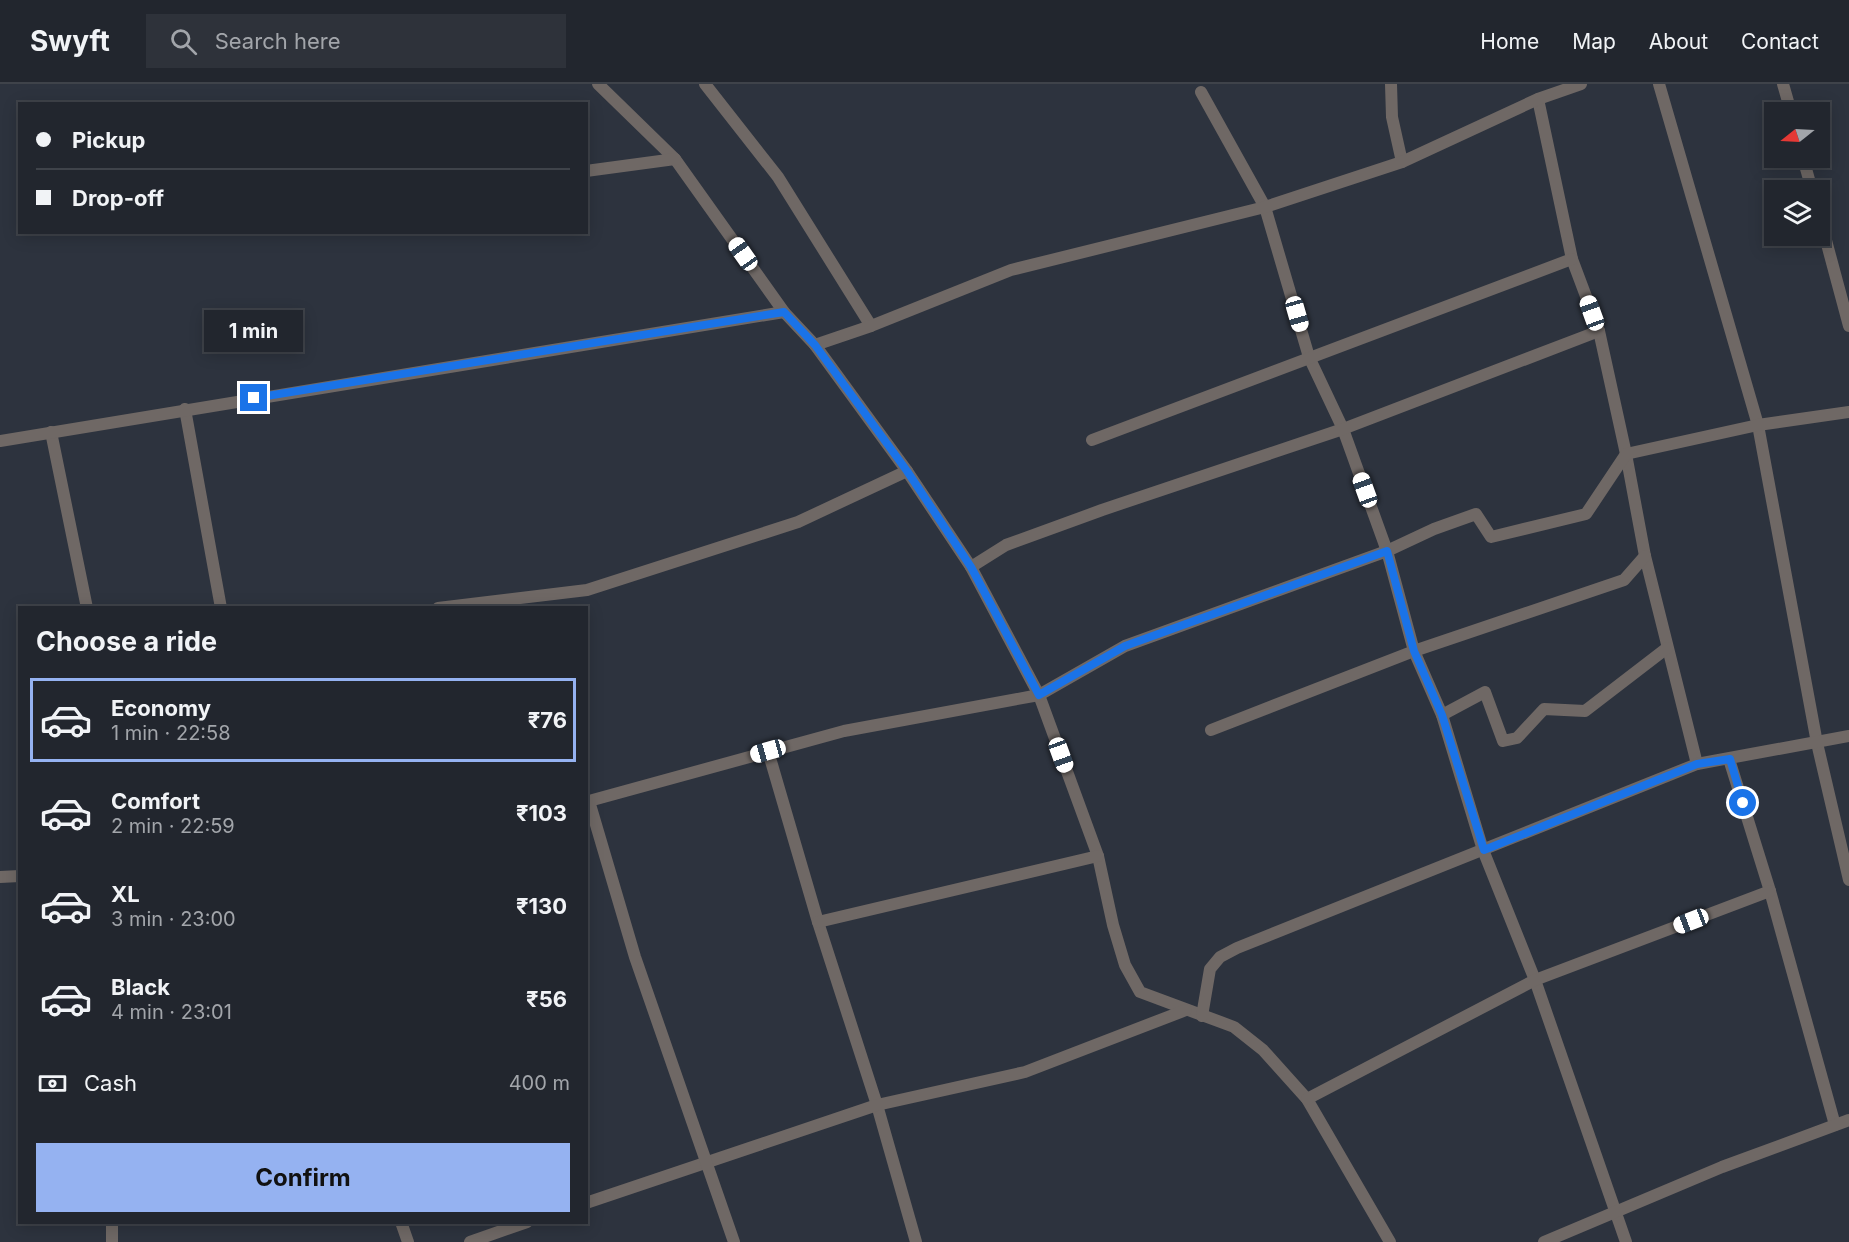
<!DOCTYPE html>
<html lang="en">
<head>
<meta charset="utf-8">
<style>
	body { margin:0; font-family:Inter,sans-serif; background:#2e323a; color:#f1f3f6; height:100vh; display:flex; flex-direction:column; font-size:22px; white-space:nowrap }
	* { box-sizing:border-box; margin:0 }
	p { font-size:20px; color:#a2a5aa }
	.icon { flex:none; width:33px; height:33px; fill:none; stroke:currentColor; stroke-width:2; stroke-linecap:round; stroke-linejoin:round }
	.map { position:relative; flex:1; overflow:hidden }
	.side { position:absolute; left:18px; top:522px; width:570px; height:618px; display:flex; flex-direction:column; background:#22262e; border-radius:0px; box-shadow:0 3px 15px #0003,0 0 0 2px #3f434a }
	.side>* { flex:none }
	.top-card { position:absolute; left:18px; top:18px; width:570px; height:132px; border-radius:0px; box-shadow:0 3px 15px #0003,0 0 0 2px #3f434a; display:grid; align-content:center; height:132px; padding:0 18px; background:#22262e }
	.needle { width:39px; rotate:252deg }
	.buttons { position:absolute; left:1764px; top:18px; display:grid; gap:12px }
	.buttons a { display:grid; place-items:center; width:66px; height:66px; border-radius:0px; background:#22262e; box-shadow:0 3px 15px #0003,0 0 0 2px #3f434a; font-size:30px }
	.end { position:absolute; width:27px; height:27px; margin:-14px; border:8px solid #1a73e8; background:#fff; box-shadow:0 0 0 3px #fff }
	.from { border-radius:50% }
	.bubble { position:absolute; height:42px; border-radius:0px; background:#22262e; box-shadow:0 3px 15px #0003,0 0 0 2px #3f434a; font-size:20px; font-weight:700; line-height:42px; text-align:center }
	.car { position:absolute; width:18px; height:36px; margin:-18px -9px; border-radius:8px; box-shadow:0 0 4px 2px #0007; background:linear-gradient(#fff 24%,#345 0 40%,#fff 0 76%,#345 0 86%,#fff 0) }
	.top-card b { display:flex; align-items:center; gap:21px; height:57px; font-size:22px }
	.top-card b+b { border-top:2px solid #3f434a }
	.top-card i { width:15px; height:15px; background:#f1f3f6 }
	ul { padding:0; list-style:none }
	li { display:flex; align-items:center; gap:18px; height:84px; margin:0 12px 9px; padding:0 6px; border:3px solid transparent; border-radius:0px }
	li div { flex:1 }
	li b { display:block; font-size:22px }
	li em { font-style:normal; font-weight:700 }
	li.on { border-color:#95b2f1 }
	li>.icon { width:54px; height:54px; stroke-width:1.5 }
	h2 { padding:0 18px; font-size:27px; line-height:72px }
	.pay { display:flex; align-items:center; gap:15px; height:66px; padding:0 18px; font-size:22px }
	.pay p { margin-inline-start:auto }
	.primary-button { display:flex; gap:12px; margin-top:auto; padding:12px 18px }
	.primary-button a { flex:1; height:69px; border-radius:0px; background:#95b2f1; color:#111; font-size:24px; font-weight:700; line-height:69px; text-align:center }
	header { display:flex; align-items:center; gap:36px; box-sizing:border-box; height:84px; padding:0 30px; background:#22262e; border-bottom:2px solid #3f434a }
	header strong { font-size:28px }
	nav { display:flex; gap:33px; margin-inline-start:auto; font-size:21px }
	.search { width:420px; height:54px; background:#2e323a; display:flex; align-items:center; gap:15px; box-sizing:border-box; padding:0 21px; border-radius:0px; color:#a2a5aa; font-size:22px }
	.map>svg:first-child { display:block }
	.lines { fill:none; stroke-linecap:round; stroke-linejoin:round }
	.minor { stroke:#6f6865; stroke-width:12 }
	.route { stroke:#1a73e8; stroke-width:8 }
</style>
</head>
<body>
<header>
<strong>Swyft</strong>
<div class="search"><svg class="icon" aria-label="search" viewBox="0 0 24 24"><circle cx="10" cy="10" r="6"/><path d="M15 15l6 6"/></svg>Search here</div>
<nav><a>Home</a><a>Map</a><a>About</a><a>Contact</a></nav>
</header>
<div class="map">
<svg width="1849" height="1158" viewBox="0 0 1849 1158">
	<rect width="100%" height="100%" fill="#2d333e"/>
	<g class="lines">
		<g class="minor">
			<polyline points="598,0 675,75 784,228 815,261 907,387 971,483 1039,611 1098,772 1113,841 1125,881 1140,908 1234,943 1263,966 1307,1015 1390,1158"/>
			<polyline points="705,0 778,93 871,242"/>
			<polyline points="1391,0 1392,33 1402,78"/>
			<polyline points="1659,0 1758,341 1817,659 1849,796"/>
			<polyline points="1783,0 1791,28"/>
			<polyline points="1201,8 1265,123 1309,273 1343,345 1387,467 1414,567 1442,631 1483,766 1535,896 1626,1158"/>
			<polyline points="1538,15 1572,175 1599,247 1626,370 1645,472 1697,680"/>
			<polyline points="1803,74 1812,106"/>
			<polyline points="586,87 675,75"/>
			<polyline points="1820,134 1849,242"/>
			<polyline points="815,261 871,242 1011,186 1265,123 1402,78 1538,15 1581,0"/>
			<polyline points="185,325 221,524"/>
			<polyline points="51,348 87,524"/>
			<polyline points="1092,356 1572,175"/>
			<polyline points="0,357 784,228"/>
			<polyline points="971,483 1006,461 1102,426 1343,345 1599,247"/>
			<polyline points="438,524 587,506 798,438 907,387"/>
			<polyline points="1442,631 1485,608 1503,657 1517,654 1544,625 1585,627 1667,564"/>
			<polyline points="1211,646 1414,567 1624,496 1645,472"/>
			<polyline points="768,667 818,838 877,1021 916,1158"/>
			<polyline points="1729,675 1770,807 1835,1041"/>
			<polyline points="0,793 20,792"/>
			<polyline points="818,838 1098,772"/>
			<polyline points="1202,932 1210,885 1220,873 1237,864 1697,680 1849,652"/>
			<polyline points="1307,1015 1535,896 1770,807"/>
			<polyline points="586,1119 877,1021 1025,988 1186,926"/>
			<polyline points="401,1138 408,1158"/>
			<polyline points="112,1158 112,1138"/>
			<polyline points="470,1158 527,1138"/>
			<polyline points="734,1158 635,873 589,717 844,647 1039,611 1125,562 1387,467 1434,445 1476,430 1491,453 1586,430 1626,370 1758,341 1849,328"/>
			<polyline points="1544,1158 1722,1083 1849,1036"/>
		</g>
	</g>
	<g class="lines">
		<polyline class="route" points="254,314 784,228 815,261 907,387 971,483 1039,611 1125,562 1387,467 1414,567 1442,631 1484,766 1697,680 1730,675 1743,719"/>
	</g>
</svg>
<div class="buttons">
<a><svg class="needle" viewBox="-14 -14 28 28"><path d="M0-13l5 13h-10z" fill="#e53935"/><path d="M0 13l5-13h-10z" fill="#a2a5aa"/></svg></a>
<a><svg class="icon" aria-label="layers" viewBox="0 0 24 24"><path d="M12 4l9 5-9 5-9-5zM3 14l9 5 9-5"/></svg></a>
</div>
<i class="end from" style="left:1743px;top:719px"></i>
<i class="end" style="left:254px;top:314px"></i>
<div class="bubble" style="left:204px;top:226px;width:99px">1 min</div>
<i class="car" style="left:743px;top:170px;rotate:325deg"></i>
<i class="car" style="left:1592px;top:229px;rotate:340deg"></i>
<i class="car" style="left:1297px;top:230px;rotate:164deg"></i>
<i class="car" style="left:1365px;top:406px;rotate:340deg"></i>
<i class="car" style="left:768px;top:667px;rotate:254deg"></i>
<i class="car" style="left:1061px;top:671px;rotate:160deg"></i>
<i class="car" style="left:1691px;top:837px;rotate:249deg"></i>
<div class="top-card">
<b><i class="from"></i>Pickup</b>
<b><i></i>Drop-off</b>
</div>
<section class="side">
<h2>Choose a ride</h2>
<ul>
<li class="on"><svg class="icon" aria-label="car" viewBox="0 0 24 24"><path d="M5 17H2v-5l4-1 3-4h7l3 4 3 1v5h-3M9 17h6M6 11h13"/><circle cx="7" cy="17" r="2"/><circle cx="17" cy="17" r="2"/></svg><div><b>Economy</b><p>1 min · 22:58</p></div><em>₹76</em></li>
<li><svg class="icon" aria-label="car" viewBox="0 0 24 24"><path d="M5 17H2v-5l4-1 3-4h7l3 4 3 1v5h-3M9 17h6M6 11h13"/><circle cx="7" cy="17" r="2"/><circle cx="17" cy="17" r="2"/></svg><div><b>Comfort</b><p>2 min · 22:59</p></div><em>₹103</em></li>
<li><svg class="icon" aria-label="car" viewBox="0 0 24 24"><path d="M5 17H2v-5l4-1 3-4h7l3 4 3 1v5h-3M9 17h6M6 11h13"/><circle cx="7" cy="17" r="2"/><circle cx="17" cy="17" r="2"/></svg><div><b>XL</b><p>3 min · 23:00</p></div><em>₹130</em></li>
<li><svg class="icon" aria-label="car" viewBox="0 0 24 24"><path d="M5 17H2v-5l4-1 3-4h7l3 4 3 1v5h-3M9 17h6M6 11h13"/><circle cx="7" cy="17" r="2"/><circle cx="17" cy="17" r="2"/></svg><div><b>Black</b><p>4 min · 23:01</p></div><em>₹56</em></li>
</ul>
<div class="pay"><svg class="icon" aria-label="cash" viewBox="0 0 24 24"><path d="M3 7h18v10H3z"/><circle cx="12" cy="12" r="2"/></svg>Cash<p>400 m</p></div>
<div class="primary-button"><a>Confirm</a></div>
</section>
</div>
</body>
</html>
